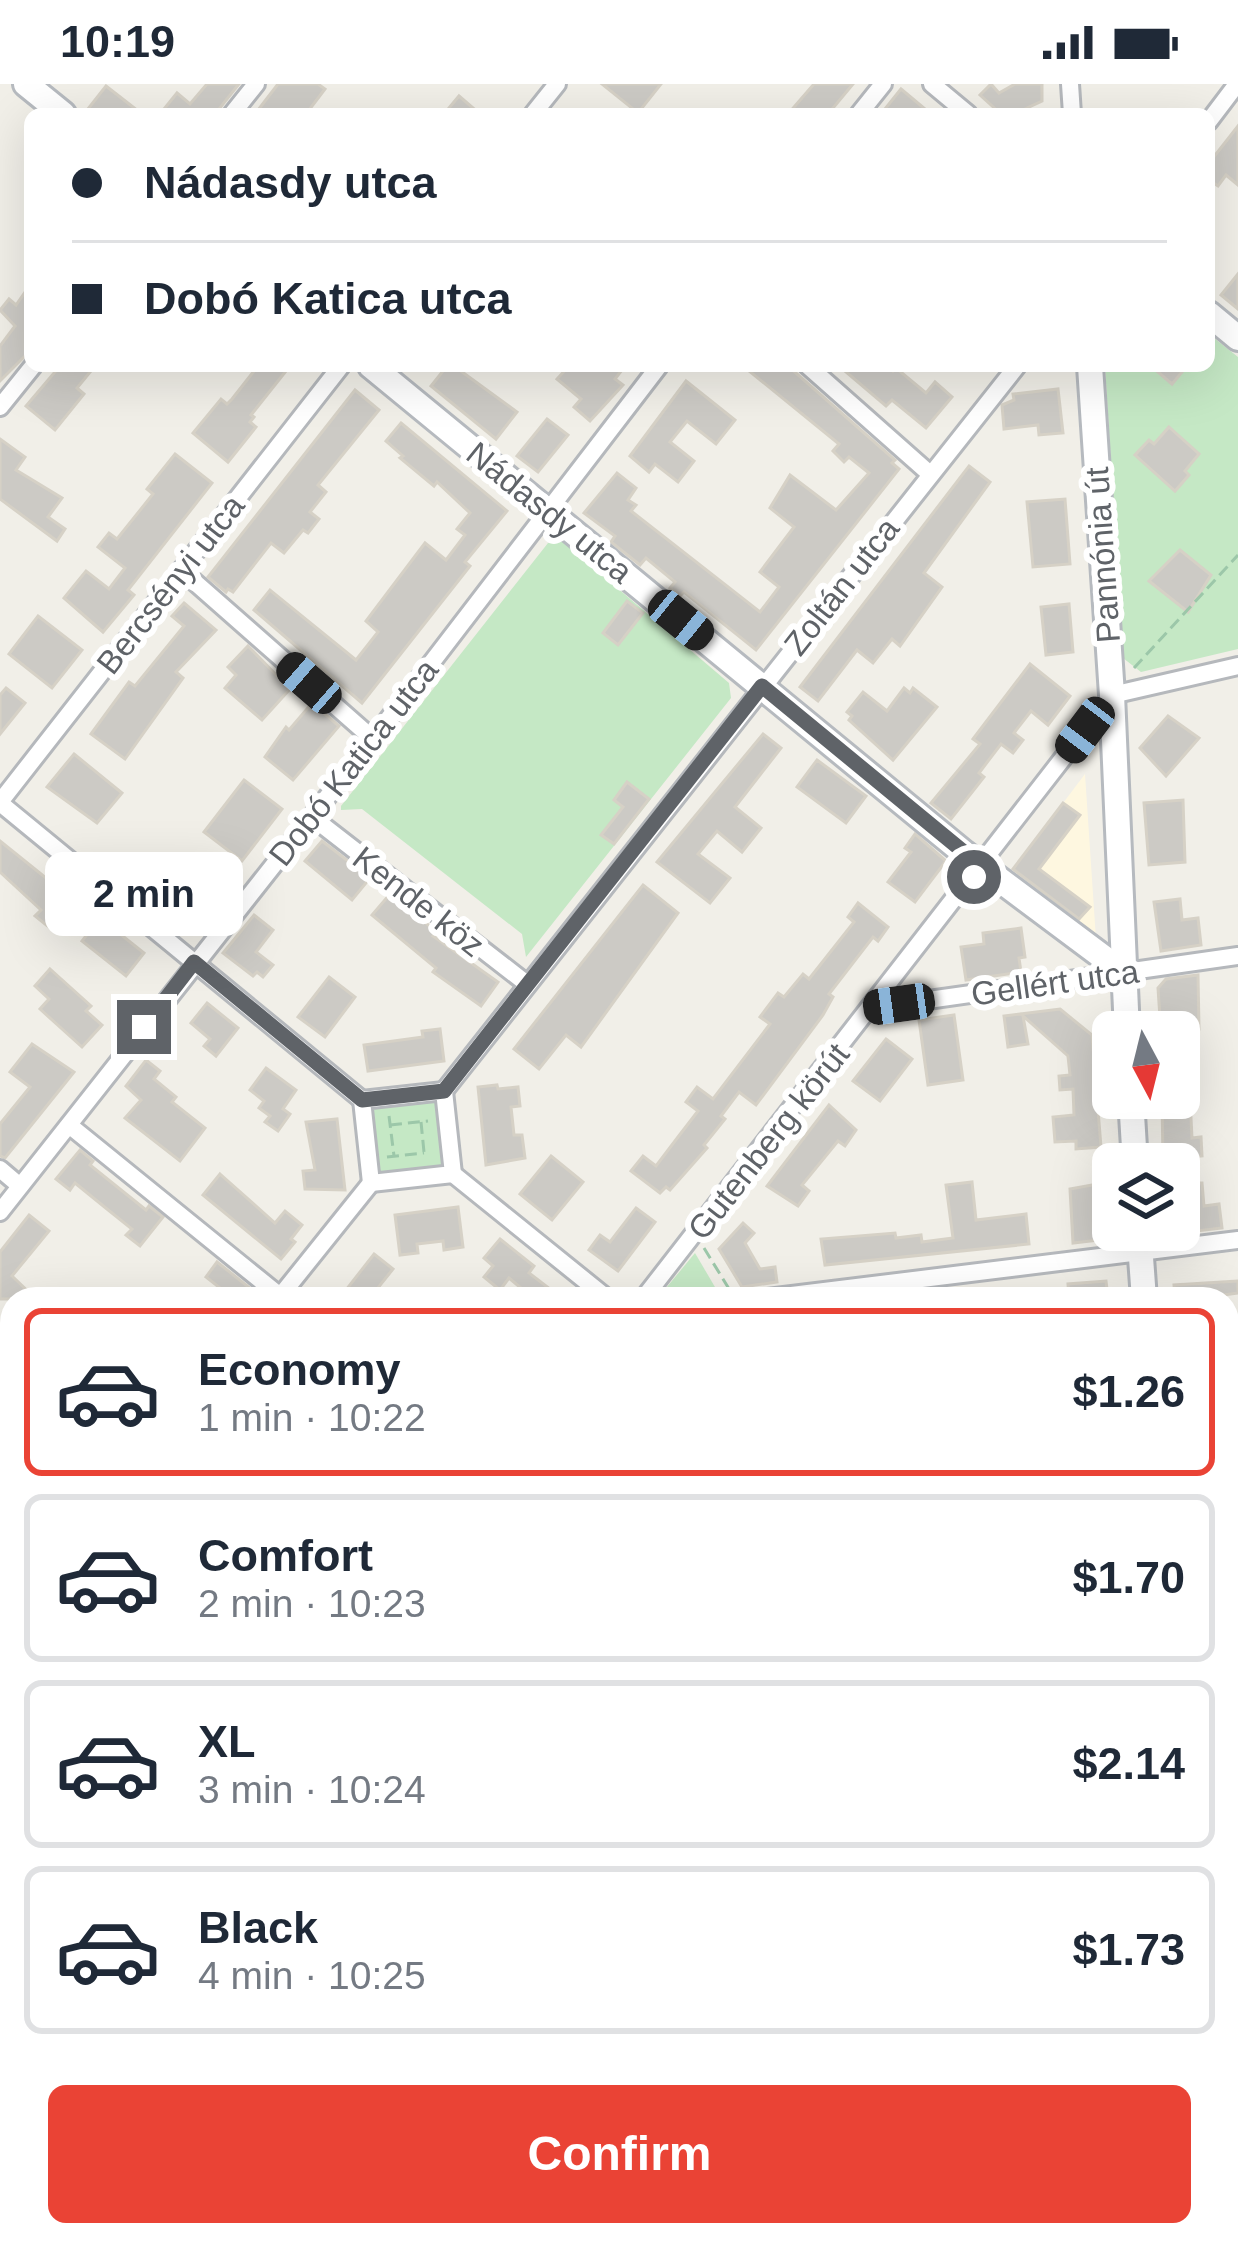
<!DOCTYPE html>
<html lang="en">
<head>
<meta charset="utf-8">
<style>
	body { margin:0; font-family:Helvetica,sans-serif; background:#f2f2f3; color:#1f2937; height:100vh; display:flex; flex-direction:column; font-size:45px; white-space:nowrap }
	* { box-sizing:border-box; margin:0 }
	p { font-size:39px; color:#747a83 }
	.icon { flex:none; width:66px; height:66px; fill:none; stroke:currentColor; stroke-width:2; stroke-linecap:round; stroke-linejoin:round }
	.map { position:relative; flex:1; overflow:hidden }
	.side { position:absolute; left:0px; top:1203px; width:1239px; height:960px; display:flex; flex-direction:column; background:#fff; border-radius:36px 36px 0 0; box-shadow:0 12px 48px #0002 }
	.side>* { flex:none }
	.guide { position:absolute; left:24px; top:24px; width:1191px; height:264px; border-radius:18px; box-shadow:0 12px 48px #0002; display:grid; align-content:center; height:264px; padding:0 48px; background:#fff }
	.needle { width:78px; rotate:173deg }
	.buttons { position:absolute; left:1092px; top:927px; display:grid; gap:24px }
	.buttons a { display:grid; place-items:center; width:108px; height:108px; border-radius:18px; background:#fff; box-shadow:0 12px 48px #0002; font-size:60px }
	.end { position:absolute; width:54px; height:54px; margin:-27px; border:15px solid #5f6368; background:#fff; box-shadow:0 0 0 6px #fff }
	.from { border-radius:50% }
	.bubble { position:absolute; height:84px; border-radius:18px; background:#fff; box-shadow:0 12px 48px #0002; font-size:39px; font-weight:700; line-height:84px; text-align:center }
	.car { position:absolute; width:36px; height:72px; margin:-36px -18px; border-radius:15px; box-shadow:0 0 9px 3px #0007; background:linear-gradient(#222 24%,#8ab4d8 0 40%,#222 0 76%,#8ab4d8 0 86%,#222 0) }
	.guide b { display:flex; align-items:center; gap:42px; height:114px; font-size:45px }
	.guide b+b { border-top:3px solid #e0e1e3 }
	.guide i { width:30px; height:30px; background:#1f2937 }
	ul { padding:21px 0 0; list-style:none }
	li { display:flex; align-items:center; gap:36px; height:168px; margin:0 24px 18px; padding:0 24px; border:6px solid #e0e1e3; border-radius:18px }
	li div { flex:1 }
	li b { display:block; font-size:45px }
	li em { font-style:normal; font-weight:700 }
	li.current { border-color:#ea4335 }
	li>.icon { width:108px; height:108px; stroke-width:1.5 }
	.action { display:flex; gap:24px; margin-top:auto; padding:24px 48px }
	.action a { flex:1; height:138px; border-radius:18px; background:#ea4335; color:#fff; font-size:48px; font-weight:700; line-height:138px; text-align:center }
	.status { display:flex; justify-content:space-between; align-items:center; height:84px; padding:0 60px; background:#fff; direction:ltr }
	.status svg { height:33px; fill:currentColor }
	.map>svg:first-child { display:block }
	.commercial { fill:#fef7e0 }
	.education { fill:#e1ded6 }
	.park { fill:#c5e8c5 }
	.building { fill:#cccac5; stroke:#d6d1c6; stroke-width:3 }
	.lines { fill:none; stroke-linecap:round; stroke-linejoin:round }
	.street-casing { stroke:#b5b8bc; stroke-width:22 }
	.secondary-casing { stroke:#b6babf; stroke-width:30 }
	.path { stroke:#9cc7a9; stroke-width:3; stroke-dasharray:12 6; stroke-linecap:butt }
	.street { stroke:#fff; stroke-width:16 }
	.secondary { stroke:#fff; stroke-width:24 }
	.route { stroke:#5f6368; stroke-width:15 }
	.labels { text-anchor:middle; stroke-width:12; stroke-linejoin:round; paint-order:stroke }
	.street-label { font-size:33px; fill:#5f6368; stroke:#fff }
</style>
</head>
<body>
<div class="status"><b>10:19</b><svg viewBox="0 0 49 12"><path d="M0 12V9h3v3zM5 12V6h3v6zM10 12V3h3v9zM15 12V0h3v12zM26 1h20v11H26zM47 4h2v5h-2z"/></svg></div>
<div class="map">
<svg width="1238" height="2163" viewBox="0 0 1238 2163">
	<rect width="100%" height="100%" fill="#f1efe8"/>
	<polygon class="commercial" points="1085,690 1096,855 1011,788"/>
	<polygon class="education" points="12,1927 12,2075 0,2090 0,1929"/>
	<g class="park">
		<polygon points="1209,250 1238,273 1238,565 1141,588 1123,574 1105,282 1209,282"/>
		<polygon points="562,457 729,599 731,614 526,873 522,850 362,725 341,726 341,722 548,459"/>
		<polygon points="435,1017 442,1081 379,1088 372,1024"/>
		<polygon points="695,1169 722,1215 657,1215"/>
		<polygon points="1238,1466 1238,1867 1227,1868 1227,1467"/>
	</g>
	<g class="building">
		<polygon points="207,0 239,0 215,30 160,30 177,9 190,20"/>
		<polygon points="278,0 318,0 325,5 306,30 255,30"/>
		<polygon points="602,0 661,0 638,29"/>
		<polygon points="814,0 853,0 828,30 788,30"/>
		<polygon points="991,0 999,9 1015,0 1042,0 1042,17 1014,30 1001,30 980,11"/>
		<polygon points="106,2 142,30 84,30"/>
		<polygon points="901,5 931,30 881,30"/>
		<polygon points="459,12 480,30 444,30"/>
		<polygon points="1238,42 1238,101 1226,91 1218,102 1209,96 1209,79"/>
		<polygon points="1238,190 1238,225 1221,211"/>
		<polygon points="30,201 30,267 0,297 0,262 15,242 0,226 9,215 16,221"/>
		<polygon points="60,282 95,282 77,304 84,310 55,346 26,322"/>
		<polygon points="258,282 290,282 251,331 254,333 250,338 256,343 228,378 193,349 221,315 227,320 232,315"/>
		<polygon points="447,282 454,282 517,328 496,355 431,302"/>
		<polygon points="569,282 625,282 615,295 623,301 590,337 574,323 581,315 557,295"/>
		<polygon points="743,282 788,282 895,376 892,379 899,385 756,566 684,508 680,512 670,504 675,498 646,474 640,481 611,458 615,452 584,429 617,389 636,404 628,416 636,421 631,427 760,528 779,503 760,488 794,443 770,424 790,391 836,426 869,389 849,373 844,378 833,367 839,360"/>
		<polygon points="839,282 887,282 893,287 896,284 926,309 935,298 952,313 926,344 892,316 886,322"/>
		<polygon points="1151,282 1187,282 1172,300"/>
		<polygon points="686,297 735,336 716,360 687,337 670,358 694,377 678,398 655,380 649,388 630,372"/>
		<polygon points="1058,305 1063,349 1039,351 1038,341 1004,345 1002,321 1014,316 1013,310"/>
		<polygon points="355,306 379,326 318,401 326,408 310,428 319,435 308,449 303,446 284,469 271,459 233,508 228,505 226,508 208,493"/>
		<polygon points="547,335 568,351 538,388 517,372"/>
		<polygon points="401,339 507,427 465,478 470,482 362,619 254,526 270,506 356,576 378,548 366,537 425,459 446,476 465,451 457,445 470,429 437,398 434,402 400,374 403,372 386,357"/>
		<polygon points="1169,343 1199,370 1185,387 1189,391 1175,407 1135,371 1149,356 1154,360"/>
		<polygon points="0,355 25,373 16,386 62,414 48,433 65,445 57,457 0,415"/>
		<polygon points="175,370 212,399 128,506 134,511 103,548 64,514 86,487 109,505 125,484 98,463 109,449 117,455 153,410 147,405"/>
		<polygon points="969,382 990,398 924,489 942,503 900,562 892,555 873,579 857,566 818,617 800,603"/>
		<polygon points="1065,415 1070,480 1033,483 1027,418"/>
		<polygon points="1180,466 1211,491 1188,528 1149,497"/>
		<polygon points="627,517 643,529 618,561 603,549"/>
		<polygon points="184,519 216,546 176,588 183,594 125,675 91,650 129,598 135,602 184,542 172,532"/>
		<polygon points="1069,520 1073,568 1046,571 1041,523"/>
		<polygon points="38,532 82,566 52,604 9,570"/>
		<polygon points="248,562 290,605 262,636 225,604 236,591 228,583"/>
		<polygon points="1030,580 1070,612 1048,641 1031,627 1014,649 1023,656 1013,669 1001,660 979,689 984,693 951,735 931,719 980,660 973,655"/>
		<polygon points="6,604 25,619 0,650 0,611"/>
		<polygon points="904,604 910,609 913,604 937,623 893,676 849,636 852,632 847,628 863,608 887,627"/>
		<polygon points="312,619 339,642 293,696 265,673 286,643 289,646"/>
		<polygon points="1168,632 1199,654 1166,692 1140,664"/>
		<polygon points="763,650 781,664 735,723 761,744 742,768 717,747 698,770 730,794 710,819 657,778"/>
		<polygon points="74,670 122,709 97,739 47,703"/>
		<polygon points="817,676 866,712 846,739 797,703"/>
		<polygon points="244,696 282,725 242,777 204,748"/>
		<polygon points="627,698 649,715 614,760 601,751 623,723 614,716"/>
		<polygon points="1183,716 1185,778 1149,781 1144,719"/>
		<polygon points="1063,719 1080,731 1039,785 1090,823 1079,835 1013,785"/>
		<polygon points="915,750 946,777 915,818 888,798 911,768 905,764"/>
		<polygon points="0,757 76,818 50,844 35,832 41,826 0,788"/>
		<polygon points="322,757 370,794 352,816 305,777"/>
		<polygon points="163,781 202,814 184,836 144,803"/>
		<polygon points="643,801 678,829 581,963 566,951 539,985 514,965"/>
		<polygon points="390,810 437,848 433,852 498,898 481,922 433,888 436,884 372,831"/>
		<polygon points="1180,815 1182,836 1198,834 1201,861 1161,867 1154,818"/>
		<polygon points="858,819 888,843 878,857 873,853 829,910 833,913 823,931 756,1021 739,1008 721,1032 725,1035 704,1061 707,1064 670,1106 666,1103 660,1109 631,1087 643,1072 656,1082 678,1053 698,1027 686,1018 697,1003 713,1015 770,940 760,933 778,909 784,913 803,890 809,895 854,838 848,833"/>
		<polygon points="254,831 273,846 256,868 273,881 263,893 257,888 253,892 223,869"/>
		<polygon points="100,834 144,869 126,892 82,857"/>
		<polygon points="1021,844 1025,873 1019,874 1021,888 966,896 961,863 984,860 983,849"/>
		<polygon points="50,885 91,922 86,927 102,941 82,963 40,925 49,915 35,902"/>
		<polygon points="1198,891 1199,945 1161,948 1158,904 1166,895"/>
		<polygon points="329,893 355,913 325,953 298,933"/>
		<polygon points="207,919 238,944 216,972 204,962 210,955 191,939"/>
		<polygon points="1060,925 1092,951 1101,1063 1076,1065 1076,1057 1055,1058 1053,1033 1074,1031 1073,1005 1060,1006 1059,992 1070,991 1068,972 1023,932 1028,960 1008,963 1004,932"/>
		<polygon points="954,931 963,996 928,1001 919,936"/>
		<polygon points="440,945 444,977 368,987 364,961 423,953 422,947"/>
		<polygon points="886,955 912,975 880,1017 853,997"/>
		<polygon points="32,960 74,988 5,1074 0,1072 0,1040 30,1003 10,988"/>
		<polygon points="146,976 160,987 154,995 176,1013 172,1018 205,1044 180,1077 125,1034 141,1016 126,1002"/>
		<polygon points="1196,977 1197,996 1179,997 1179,978"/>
		<polygon points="266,984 296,1006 283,1025 290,1030 278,1047 265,1038 270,1032 259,1024 264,1017 250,1006"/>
		<polygon points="497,1001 498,1005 518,1003 520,1022 511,1023 514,1051 522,1051 525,1074 486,1081 478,1003"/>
		<polygon points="1162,1014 1190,1014 1192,1054 1201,1053 1202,1072 1192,1073 1195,1099 1202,1099 1204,1122 1219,1120 1222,1144 1188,1148 1179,1142 1179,1077 1163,1078"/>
		<polygon points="829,1021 856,1046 845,1062 838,1057 802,1101 809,1107 798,1122 767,1102"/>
		<polygon points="337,1035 345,1106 305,1105 303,1087 315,1086 306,1038"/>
		<polygon points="80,1066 93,1077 90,1081 146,1126 149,1122 163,1133 140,1162 126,1151 132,1145 107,1125 75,1099 70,1106 56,1095"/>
		<polygon points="551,1072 583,1098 552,1136 520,1110"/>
		<polygon points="220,1090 275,1139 285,1127 302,1141 291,1155 295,1158 281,1175 203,1111"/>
		<polygon points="972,1098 976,1136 1026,1130 1029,1160 825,1181 821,1155 895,1149 896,1154 921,1151 922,1158 953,1154 946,1101"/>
		<polygon points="1103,1099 1108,1155 1073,1159 1070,1105"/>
		<polygon points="458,1123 463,1163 444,1166 443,1157 417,1160 418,1169 400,1171 395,1131"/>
		<polygon points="636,1124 655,1138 618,1187 589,1166 600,1151 610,1158"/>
		<polygon points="29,1131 49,1147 12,1192 36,1215 0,1215 0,1168"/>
		<polygon points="743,1139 754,1149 745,1159 760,1185 775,1183 777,1198 742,1203 719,1165"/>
		<polygon points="500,1155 534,1182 529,1189 563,1215 534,1215 509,1194 500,1206 484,1193 493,1182 484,1174"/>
		<polygon points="374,1170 393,1185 369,1215 339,1215"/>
		<polygon points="217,1178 251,1205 244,1215 234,1215 206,1193"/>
		<polygon points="1106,1197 1108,1214 1069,1215 1068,1200"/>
		<polygon points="1238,1197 1238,1209 1216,1212 1216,1215 1175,1215 1174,1201"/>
	</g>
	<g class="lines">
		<g class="street-casing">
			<g id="street">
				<polyline points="932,0 968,30"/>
				<polyline points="1070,0 1072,30"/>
				<polyline points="232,30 256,0"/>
				<polyline points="533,30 557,0"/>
				<polyline points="859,30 883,0"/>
				<polyline points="1209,37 1237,0"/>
				<polyline points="808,282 930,390"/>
				<polyline points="0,323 33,282"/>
				<polyline points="181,486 373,655"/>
				<polyline points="0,718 341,282"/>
				<polyline points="0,719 362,1016"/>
				<polyline points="312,733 527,900"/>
				<polyline points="872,924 1238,872"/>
				<polyline points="444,1007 1017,282"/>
				<polygon points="444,1007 453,1090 371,1099 362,1016"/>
				<polyline points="69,1041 280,1212"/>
				<polyline points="0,1085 20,1102"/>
				<polyline points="453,1090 608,1215"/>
				<polyline points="0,1128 373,655 659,282"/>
				<polyline points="278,1215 371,1099"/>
				<polyline points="643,1215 1112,611 1238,582"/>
				<polyline points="759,1215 1238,1156"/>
				<polyline points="0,1445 12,1455"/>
				<polyline points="0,1571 12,1556"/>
				<polyline points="0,1895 12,1893"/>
				<polyline points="13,2151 28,2163"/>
				<polyline points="155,2151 156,2163"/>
				<polyline points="448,2151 449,2163"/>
				<polyline points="738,2151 740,2163"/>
				<polyline points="783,2163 793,2151"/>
			</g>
		</g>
		<g class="secondary-casing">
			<g id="secondary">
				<polyline points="26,0 63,30"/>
				<polyline points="1209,230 1238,254"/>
				<polyline points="371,282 964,769 1123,888"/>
				<polyline points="1090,282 1112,611 1127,948"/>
				<polyline points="1131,1014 1135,1080"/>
				<polyline points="1139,1146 1144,1215"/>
				<polyline points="1227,1444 1238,1443"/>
				<polyline points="1227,1903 1238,1902"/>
				<polyline points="1185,2151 1185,2163"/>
			</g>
		</g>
		<g class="path">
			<polyline points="1134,584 1238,471"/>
			<polyline points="389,1032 394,1072"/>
			<polyline points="421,1038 424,1068"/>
			<polyline points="390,1041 428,1037"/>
			<polyline points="387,1073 424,1069"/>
			<polyline points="704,1164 731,1208"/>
			<polyline points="1227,1507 1232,1499 1238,1499"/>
			<polyline points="1227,1542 1238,1546"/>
			<polyline points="1227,1613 1238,1610"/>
			<polyline points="1227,1740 1238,1738"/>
			<polyline points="1227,1832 1238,1828"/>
			<polyline points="1227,1874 1238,1873"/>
		</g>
		<use href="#street" class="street"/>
		<use href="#secondary" class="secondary"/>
	</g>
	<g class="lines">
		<polyline class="route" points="144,943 194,878 362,1016 444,1007 762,602 982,783 974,793"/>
	</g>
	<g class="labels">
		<g class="street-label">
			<text transform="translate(550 428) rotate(39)" y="12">Nádasdy utca</text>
			<text transform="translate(1102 471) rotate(-94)" y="12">Pannónia út</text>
			<text transform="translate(170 500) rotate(-52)" y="12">Bercsényi utca</text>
			<text transform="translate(841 502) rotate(-52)" y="12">Zoltán utca</text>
			<text transform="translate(353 678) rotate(-52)" y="12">Dobó Katica utca</text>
			<text transform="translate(419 817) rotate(38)" y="12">Kende köz</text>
			<text transform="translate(1055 898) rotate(-8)" y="12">Gellért utca</text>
			<text transform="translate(768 1057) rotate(-52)" y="12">Gutenberg körút</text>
		</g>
	</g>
</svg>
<div class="buttons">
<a><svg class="needle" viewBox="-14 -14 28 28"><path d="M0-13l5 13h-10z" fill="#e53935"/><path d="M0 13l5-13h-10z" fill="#747a83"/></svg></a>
<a><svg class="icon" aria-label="layers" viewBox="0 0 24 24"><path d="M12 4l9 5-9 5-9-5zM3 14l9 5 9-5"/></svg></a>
</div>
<i class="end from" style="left:974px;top:793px"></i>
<i class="end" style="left:144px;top:943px"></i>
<div class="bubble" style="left:45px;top:768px;width:198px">2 min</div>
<i class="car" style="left:681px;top:536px;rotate:129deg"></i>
<i class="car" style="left:309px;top:599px;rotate:311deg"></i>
<i class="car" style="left:1085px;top:646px;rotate:217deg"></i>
<i class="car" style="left:899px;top:920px;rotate:262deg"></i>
<div class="guide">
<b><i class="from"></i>Nádasdy utca</b>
<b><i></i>Dobó Katica utca</b>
</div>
<section class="side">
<ul>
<li class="current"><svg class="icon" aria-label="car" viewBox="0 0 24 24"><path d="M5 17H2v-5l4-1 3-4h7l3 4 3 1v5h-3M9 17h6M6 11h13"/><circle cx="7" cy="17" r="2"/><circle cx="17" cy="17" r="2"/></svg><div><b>Economy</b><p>1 min · 10:22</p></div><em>$1.26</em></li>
<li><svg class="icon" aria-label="car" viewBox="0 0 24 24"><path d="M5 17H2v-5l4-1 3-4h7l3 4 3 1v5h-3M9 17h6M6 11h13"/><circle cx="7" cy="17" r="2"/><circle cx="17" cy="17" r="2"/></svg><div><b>Comfort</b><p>2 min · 10:23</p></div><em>$1.70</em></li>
<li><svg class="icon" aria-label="car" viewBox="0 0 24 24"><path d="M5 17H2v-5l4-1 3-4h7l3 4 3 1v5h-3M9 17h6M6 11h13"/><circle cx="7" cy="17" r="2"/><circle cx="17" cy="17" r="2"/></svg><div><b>XL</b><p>3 min · 10:24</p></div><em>$2.14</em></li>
<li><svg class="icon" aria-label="car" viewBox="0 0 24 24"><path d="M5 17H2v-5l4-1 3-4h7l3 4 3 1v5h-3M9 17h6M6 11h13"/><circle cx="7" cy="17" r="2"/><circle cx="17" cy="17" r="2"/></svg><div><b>Black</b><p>4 min · 10:25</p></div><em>$1.73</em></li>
</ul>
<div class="action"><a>Confirm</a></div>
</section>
</div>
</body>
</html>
